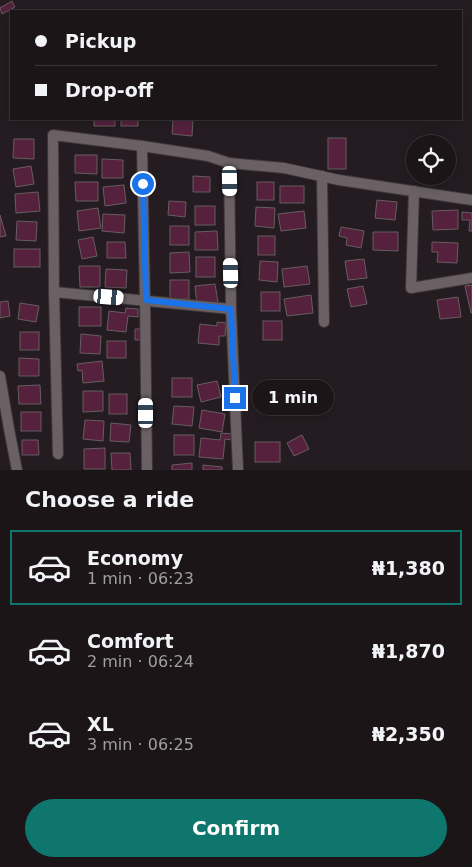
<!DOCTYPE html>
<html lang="en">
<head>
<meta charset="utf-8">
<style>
	body { margin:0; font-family:"DejaVu Sans",sans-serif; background:#241e21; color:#f1f3f6; height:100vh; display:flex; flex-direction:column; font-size:19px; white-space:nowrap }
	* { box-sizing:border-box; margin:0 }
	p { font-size:16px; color:#a09fa2 }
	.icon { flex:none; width:28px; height:28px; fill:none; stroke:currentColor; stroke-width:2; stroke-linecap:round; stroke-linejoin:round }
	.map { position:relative; height:470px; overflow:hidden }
	.details { display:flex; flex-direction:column; background:#1b1518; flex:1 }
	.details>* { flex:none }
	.guide { position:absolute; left:10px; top:10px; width:452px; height:110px; border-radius:0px; box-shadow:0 2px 12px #0003,0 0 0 1px #393437; display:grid; align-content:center; height:110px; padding:0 25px; background:#1b1518 }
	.fabs { position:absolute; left:406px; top:135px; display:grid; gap:10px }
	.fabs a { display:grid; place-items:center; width:50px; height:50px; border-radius:50%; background:#1b1518; box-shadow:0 2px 12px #0003,0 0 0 1px #393437; font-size:25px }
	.end { position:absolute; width:22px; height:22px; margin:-11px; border:6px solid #1a73e8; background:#fff; box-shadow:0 0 0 2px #fff }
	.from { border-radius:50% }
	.bubble { position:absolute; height:35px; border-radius:18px; background:#1b1518; box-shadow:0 2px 12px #0003,0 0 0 1px #393437; font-size:16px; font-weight:700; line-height:35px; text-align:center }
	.car { position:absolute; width:15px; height:30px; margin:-15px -8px; border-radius:6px; box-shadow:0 0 4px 1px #0007; background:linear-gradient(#fff 24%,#345 0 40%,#fff 0 76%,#345 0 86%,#fff 0) }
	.guide b { display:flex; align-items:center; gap:18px; height:48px; font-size:19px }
	.guide b+b { border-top:1px solid #393437 }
	.guide i { width:12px; height:12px; background:#f1f3f6 }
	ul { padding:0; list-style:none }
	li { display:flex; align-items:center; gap:15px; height:75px; margin:0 10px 8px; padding:0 15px; border:2px solid transparent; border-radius:0px }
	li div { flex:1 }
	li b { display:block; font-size:19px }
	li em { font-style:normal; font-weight:700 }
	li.active { border-color:#0f766e }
	li>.icon { width:45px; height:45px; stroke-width:1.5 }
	h2 { padding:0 25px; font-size:22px; line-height:60px }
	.primary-button { display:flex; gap:10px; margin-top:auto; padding:10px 25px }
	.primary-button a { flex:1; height:58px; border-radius:30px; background:#0f766e; color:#fff; font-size:20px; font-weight:700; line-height:58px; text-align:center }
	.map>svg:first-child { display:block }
	.building { fill:#56213d; stroke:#675d61 }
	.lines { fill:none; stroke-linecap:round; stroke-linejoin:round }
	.minor-casing { stroke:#3e383a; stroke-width:12 }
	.minor { stroke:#6b6165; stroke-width:10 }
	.route { stroke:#1a73e8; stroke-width:6 }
</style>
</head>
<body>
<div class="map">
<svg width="472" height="470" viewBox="0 0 472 470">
	<rect width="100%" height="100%" fill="#241c20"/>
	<g class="building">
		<polygon points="12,1 15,7 2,14 0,8"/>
		<rect x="94" y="119" width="21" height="7"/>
		<rect x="121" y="119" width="17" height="7"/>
		<polygon points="173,119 193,119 192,136 172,134"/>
		<rect x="328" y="138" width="18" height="31"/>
		<polygon points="14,139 34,139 34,159 13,158"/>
		<polygon points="75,155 97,155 97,174 75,173"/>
		<polygon points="102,159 123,160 123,178 102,178"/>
		<polygon points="31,166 34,184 16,187 13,169"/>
		<polygon points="193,176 210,177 210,192 193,192"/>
		<polygon points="75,182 98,182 98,201 76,201"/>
		<rect x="257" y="182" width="17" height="18"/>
		<polygon points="124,185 126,203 105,206 103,187"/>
		<rect x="280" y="186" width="24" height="17"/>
		<polygon points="38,192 40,211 16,213 15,194"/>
		<polygon points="377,200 397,202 395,220 375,218"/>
		<polygon points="169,201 186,202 185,217 168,215"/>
		<rect x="195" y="206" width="20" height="19"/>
		<polygon points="256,207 275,208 274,228 255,226"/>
		<polygon points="98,208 101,228 79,231 77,211"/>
		<polygon points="458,210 458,229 433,230 432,211"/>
		<polygon points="304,211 306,228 281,231 278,214"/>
		<polygon points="462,212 472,213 472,231 469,231 470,220 462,220"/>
		<polygon points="103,214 125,215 124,233 102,231"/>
		<polygon points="0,215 6,236 0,237"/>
		<polygon points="17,221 37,222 36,241 16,240"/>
		<rect x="170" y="226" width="19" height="19"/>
		<polygon points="341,227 364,231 361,248 346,245 347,238 339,236"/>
		<polygon points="217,231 218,250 195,250 195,232"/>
		<polygon points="373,232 398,232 398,251 373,250"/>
		<rect x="258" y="236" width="17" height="19"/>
		<polygon points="93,237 97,256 82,259 78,240"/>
		<polygon points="107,242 125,242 126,258 107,258"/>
		<polygon points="432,242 458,243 457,263 437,262 438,252 432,252"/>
		<rect x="14" y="249" width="26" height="18"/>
		<polygon points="189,252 190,272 170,273 170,253"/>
		<rect x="196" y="257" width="19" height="20"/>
		<polygon points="364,259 367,278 348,280 345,261"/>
		<polygon points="260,261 278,262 277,282 259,280"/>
		<polygon points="79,266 100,266 100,287 80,287"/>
		<polygon points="307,266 310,284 284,287 282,269"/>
		<polygon points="106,269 127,270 126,288 105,287"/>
		<rect x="170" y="280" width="19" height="19"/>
		<polygon points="215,284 218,302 197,305 195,286"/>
		<polygon points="472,285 472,313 471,313 465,286"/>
		<polygon points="363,286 367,304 351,307 347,289"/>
		<rect x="261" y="292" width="19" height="19"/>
		<polygon points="311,295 313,313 287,316 284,299"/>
		<polygon points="458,297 461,317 440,319 437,300"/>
		<polygon points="8,301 10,316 0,318 0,302"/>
		<polygon points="20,303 39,306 36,322 18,319"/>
		<rect x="79" y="307" width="22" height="19"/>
		<polygon points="126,308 138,309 138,317 128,316 126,332 107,330 109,311 125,313"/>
		<rect x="263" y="321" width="19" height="19"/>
		<polygon points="217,322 226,323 225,336 219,336 219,345 198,343 200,324 217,326"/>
		<polygon points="135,329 140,329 141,340 135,340"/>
		<rect x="20" y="332" width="19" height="18"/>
		<polygon points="81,334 101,336 100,354 80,353"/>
		<rect x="107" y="341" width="19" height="17"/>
		<polygon points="19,358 39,359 39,376 19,376"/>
		<polygon points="102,361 104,381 83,383 82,370 78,371 77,364"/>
		<rect x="172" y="378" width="20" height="19"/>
		<polygon points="217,381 221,397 201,402 197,385"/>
		<polygon points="40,385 41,404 19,404 18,386"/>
		<polygon points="83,391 103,391 103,411 83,412"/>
		<rect x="109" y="394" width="18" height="20"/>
		<polygon points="174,406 194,407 192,426 172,424"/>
		<polygon points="202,410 225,414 222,432 199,428"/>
		<rect x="21" y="412" width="20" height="19"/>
		<polygon points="85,420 104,421 103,441 83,439"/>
		<polygon points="111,423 131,425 129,442 110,441"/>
		<polygon points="221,433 233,434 232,440 225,439 223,459 199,457 201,438 220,440"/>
		<rect x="174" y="435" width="20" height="20"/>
		<polygon points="302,435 309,449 294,456 287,443"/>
		<polygon points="22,440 38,440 39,455 22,455"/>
		<rect x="255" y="442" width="25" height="20"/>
		<polygon points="105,448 105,469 84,469 84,449"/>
		<polygon points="111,453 130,453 131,470 112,470"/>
		<polygon points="192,463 192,470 172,470 172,465"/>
		<polygon points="203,465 222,467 222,470 203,470"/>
	</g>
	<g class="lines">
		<g class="minor-casing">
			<g id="minor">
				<polyline points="142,146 145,300 147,470"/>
				<polyline points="229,163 231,309 238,470"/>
				<polyline points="322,176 324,322"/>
				<polyline points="414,191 411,288 472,278"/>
				<polyline points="54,292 231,309"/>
				<polyline points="0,376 9,429 17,470"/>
				<polyline points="58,454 54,292 53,135 142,146 208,156 229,163 284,168 339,180 472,200"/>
			</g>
		</g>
		<use href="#minor" class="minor"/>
	</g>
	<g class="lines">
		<polyline class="route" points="143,184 146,300 231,309 235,398"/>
	</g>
</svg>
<div class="fabs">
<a><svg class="icon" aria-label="locate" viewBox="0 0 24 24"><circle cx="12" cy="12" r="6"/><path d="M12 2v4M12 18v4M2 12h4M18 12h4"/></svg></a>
</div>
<i class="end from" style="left:143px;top:184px"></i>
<i class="end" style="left:235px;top:398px"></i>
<div class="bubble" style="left:252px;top:380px;width:82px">1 min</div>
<i class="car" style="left:230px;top:181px;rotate:179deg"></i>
<i class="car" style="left:231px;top:273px;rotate:359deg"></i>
<i class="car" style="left:109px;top:297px;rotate:95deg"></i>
<i class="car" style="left:146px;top:413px;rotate:0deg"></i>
<div class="guide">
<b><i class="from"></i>Pickup</b>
<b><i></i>Drop-off</b>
</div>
</div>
<section class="details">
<h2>Choose a ride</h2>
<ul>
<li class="active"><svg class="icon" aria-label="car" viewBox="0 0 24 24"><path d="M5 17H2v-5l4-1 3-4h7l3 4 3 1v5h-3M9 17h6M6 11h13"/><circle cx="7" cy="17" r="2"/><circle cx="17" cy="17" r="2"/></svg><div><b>Economy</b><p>1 min · 06:23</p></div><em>₦1,380</em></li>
<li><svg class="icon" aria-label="car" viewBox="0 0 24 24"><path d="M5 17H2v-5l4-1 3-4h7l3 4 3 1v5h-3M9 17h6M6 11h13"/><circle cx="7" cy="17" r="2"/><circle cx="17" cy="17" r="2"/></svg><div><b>Comfort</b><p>2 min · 06:24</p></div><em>₦1,870</em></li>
<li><svg class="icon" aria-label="car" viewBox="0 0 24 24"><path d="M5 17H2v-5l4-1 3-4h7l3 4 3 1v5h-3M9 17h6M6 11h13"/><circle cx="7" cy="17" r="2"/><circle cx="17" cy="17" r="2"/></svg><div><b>XL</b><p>3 min · 06:25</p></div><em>₦2,350</em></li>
</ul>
<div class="primary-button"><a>Confirm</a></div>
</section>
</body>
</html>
